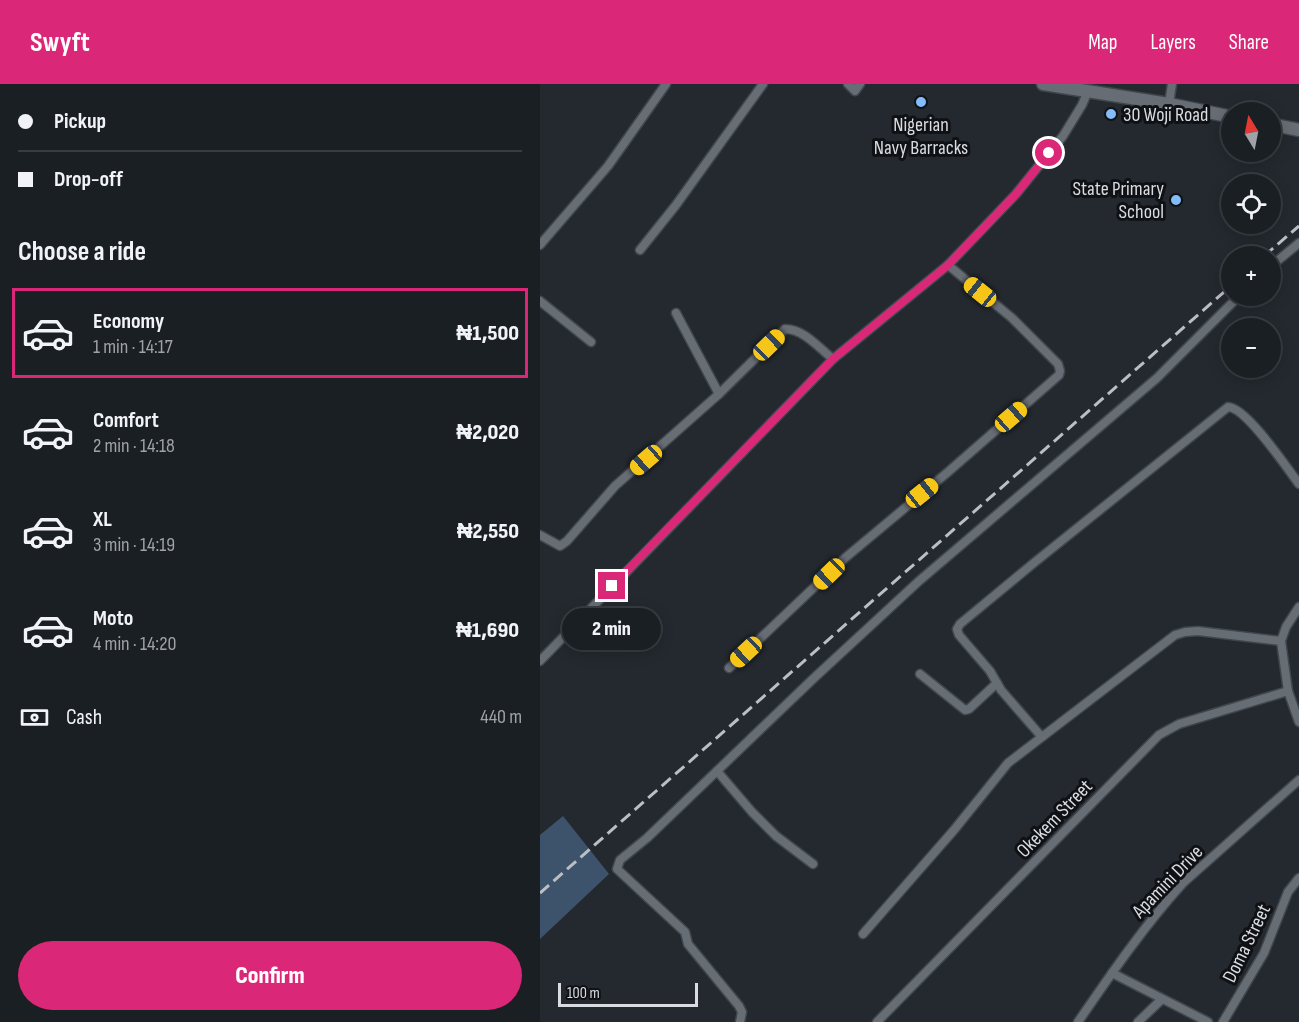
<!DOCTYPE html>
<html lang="en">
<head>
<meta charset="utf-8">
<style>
	body { margin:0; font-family:"Sofia Sans Condensed",sans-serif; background:#272c30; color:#f1f3f6; height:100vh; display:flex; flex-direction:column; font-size:22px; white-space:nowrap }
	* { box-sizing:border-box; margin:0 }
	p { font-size:20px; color:#9fa2a6 }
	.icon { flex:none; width:33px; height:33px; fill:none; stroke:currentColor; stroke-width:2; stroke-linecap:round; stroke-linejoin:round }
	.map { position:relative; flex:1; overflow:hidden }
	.sheet { display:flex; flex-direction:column; background:#1a1f23; width:540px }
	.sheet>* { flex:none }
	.guide { display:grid; align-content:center; height:132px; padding:0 18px; background:#1a1f23 }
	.needle { width:39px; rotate:350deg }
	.tools { position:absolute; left:681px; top:18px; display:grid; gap:12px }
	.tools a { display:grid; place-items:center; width:60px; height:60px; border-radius:50%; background:#1a1f23; box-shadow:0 3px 15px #0003,0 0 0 2px #383d41; font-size:30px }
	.scale { position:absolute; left:18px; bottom:15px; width:140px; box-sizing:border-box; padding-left:6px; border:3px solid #d9dce1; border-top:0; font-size:16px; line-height:21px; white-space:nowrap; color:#d9dce1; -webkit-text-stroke:4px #0f1114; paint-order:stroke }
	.end { position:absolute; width:27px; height:27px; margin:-14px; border:8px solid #db2777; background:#fff; box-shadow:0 0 0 3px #fff }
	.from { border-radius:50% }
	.bubble { position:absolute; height:42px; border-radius:21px; background:#1a1f23; box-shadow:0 3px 15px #0003,0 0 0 2px #383d41; font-size:20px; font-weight:800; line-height:42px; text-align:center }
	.car { position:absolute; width:18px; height:36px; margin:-18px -9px; border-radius:8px; box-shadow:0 0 4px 2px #0007; background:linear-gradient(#f5c518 24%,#345 0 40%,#f5c518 0 76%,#345 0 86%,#f5c518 0) }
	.guide b { display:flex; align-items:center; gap:21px; height:57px; font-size:22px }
	.guide b+b { border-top:2px solid #383d41 }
	.guide i { width:15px; height:15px; background:#f1f3f6 }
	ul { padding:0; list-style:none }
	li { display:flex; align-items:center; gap:18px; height:90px; margin:0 12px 9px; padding:0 6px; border:3px solid transparent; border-radius:0px }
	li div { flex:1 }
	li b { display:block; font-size:22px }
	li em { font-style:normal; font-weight:800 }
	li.on { border-color:#db2777 }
	li>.icon { width:54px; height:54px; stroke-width:1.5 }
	h2 { padding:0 18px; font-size:27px; line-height:72px }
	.pay { display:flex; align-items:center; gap:15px; height:66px; padding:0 18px; font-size:22px }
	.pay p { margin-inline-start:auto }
	.action { display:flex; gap:12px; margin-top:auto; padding:12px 18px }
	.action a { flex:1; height:69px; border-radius:36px; background:#db2777; color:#fff; font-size:24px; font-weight:800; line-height:69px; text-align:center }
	header { display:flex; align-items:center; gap:36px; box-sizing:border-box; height:84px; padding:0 30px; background:#db2777; color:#fff }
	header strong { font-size:28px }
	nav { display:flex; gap:33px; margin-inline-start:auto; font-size:21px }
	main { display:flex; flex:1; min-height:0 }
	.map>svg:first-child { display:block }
	.green { fill:#3d536b }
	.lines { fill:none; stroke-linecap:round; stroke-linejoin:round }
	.street-casing { stroke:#41464c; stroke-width:11 }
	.secondary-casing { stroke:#41464c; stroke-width:15 }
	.street { stroke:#676d74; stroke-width:8 }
	.secondary { stroke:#676d74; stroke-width:12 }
	.rail { stroke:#bbbec3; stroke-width:3; stroke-dasharray:12 6; stroke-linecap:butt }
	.route { stroke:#db2777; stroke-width:8 }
	.poi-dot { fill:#82bcfa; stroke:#0f1114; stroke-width:2 }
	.labels { text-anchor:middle; stroke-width:6; stroke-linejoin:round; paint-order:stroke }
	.poi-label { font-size:20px; fill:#d9dce1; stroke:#0f1114; text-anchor:start }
	.street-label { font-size:20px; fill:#d9dce1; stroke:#0f1114 }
</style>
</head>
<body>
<header>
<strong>Swyft</strong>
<nav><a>Map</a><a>Layers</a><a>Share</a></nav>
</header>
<main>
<section class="sheet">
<div class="guide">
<b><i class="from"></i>Pickup</b>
<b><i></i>Drop-off</b>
</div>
<h2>Choose a ride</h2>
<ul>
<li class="on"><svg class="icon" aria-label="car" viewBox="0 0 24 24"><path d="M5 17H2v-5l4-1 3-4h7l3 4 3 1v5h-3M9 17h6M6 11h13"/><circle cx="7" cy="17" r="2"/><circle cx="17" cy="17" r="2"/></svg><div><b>Economy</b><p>1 min · 14:17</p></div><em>₦1,500</em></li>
<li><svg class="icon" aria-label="car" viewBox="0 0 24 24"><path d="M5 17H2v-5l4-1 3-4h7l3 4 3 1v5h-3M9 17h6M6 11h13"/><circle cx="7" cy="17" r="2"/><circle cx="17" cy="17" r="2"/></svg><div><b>Comfort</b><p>2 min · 14:18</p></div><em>₦2,020</em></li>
<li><svg class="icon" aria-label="car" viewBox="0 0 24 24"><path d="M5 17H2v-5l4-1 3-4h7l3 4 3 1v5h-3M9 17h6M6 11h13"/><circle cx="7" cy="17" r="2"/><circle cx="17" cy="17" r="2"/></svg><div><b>XL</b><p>3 min · 14:19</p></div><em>₦2,550</em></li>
<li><svg class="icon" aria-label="car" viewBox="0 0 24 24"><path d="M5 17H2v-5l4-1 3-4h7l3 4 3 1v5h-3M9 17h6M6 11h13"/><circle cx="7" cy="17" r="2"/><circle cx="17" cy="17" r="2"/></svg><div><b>Moto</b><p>4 min · 14:20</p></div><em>₦1,690</em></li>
</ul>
<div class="pay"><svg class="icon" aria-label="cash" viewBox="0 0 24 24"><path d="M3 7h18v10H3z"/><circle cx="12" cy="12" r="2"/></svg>Cash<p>440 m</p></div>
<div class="action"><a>Confirm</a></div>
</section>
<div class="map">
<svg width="759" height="938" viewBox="0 0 759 938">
	<rect width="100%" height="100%" fill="#23292f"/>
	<polygon class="green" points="23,732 69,790 0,855 0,751"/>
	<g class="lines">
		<g class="street-casing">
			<g id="street">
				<polyline points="308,0 315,7 320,0"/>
				<polyline points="629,20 632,0"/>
				<polyline points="0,161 68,82 126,0"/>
				<polyline points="100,166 136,121 223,0"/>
				<polyline points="730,183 759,159"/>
				<polyline points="0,217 51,258"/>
				<polyline points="136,229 179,310"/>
				<path d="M0,451L20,462L27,457L75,402L179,310L245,245C264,245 279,264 293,275"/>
				<polyline points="759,523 746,543 741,557 748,607 759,638"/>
				<polyline points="0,577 293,275 408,181 476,110 523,52 542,21 548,7"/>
				<polyline points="189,584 305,474 408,388 519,291 520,287 518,280 472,234 408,181"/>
				<polyline points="380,590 425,626 429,625 457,599"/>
				<path d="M501,652L461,606L450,587L419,551L417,545L420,540L495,478L688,323C706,323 747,384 759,400"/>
				<polyline points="177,687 212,728 236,752 273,780"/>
				<polyline points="323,850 414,746 468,679 635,551 645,548 658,547 741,557"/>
				<polyline points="572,889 668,938"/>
				<polyline points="200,938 202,928 199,922 148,860 145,848 77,785 80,776 107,754 274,594 379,497 617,294 699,212"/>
				<polyline points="337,938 619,651 639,640 748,607"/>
				<path d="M538,938C571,890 604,842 643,799L759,696"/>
				<polyline points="598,938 621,916"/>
				<polyline points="683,938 724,869 748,808 759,794"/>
			</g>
		</g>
		<g class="secondary-casing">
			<g id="secondary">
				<polyline points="503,0 629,20 692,33"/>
				<polyline points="730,40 759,46"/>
			</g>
		</g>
		<use href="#street" class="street"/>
		<use href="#secondary" class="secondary"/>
		<g class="rail">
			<polyline points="724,172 759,142"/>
			<polyline points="0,809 692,201"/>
		</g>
	</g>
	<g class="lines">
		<polyline class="route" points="72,502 293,275 408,181 476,110 509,69"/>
	</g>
	<g class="poi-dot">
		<circle cx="381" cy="18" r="6"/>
		<circle cx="571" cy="30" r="6"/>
		<circle cx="636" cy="116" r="6"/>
	</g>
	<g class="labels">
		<g class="poi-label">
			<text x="583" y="37">30 Woji Road</text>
			<text x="381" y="47" text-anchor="middle">Nigerian<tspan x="381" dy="23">Navy Barracks</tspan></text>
			<text x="624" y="111" text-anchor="end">State Primary<tspan x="624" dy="23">School</tspan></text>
		</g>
		<g class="street-label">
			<text transform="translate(514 734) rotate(-46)" y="7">Okekem Street</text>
			<text transform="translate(627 797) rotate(-46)" y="7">Apamini Drive</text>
			<text transform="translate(706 859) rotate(-64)" y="7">Doma Street</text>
		</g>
	</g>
</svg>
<div class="tools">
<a><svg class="needle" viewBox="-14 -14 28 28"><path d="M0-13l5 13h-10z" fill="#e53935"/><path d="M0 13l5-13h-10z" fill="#9fa2a6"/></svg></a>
<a><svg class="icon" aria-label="locate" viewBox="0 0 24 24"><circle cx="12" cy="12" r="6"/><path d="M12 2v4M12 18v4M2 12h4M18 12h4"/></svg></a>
<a>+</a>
<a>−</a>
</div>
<div class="scale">100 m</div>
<i class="end from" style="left:509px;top:69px"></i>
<i class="end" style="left:72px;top:502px"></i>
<div class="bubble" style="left:22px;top:524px;width:99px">2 min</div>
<i class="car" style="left:440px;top:208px;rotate:309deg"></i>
<i class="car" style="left:229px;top:261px;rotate:46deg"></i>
<i class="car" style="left:471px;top:333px;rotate:49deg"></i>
<i class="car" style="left:106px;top:376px;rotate:229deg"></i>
<i class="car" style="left:382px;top:409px;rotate:51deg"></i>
<i class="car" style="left:289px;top:490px;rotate:226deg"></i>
<i class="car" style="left:206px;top:568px;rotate:227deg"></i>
</div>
</main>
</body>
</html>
